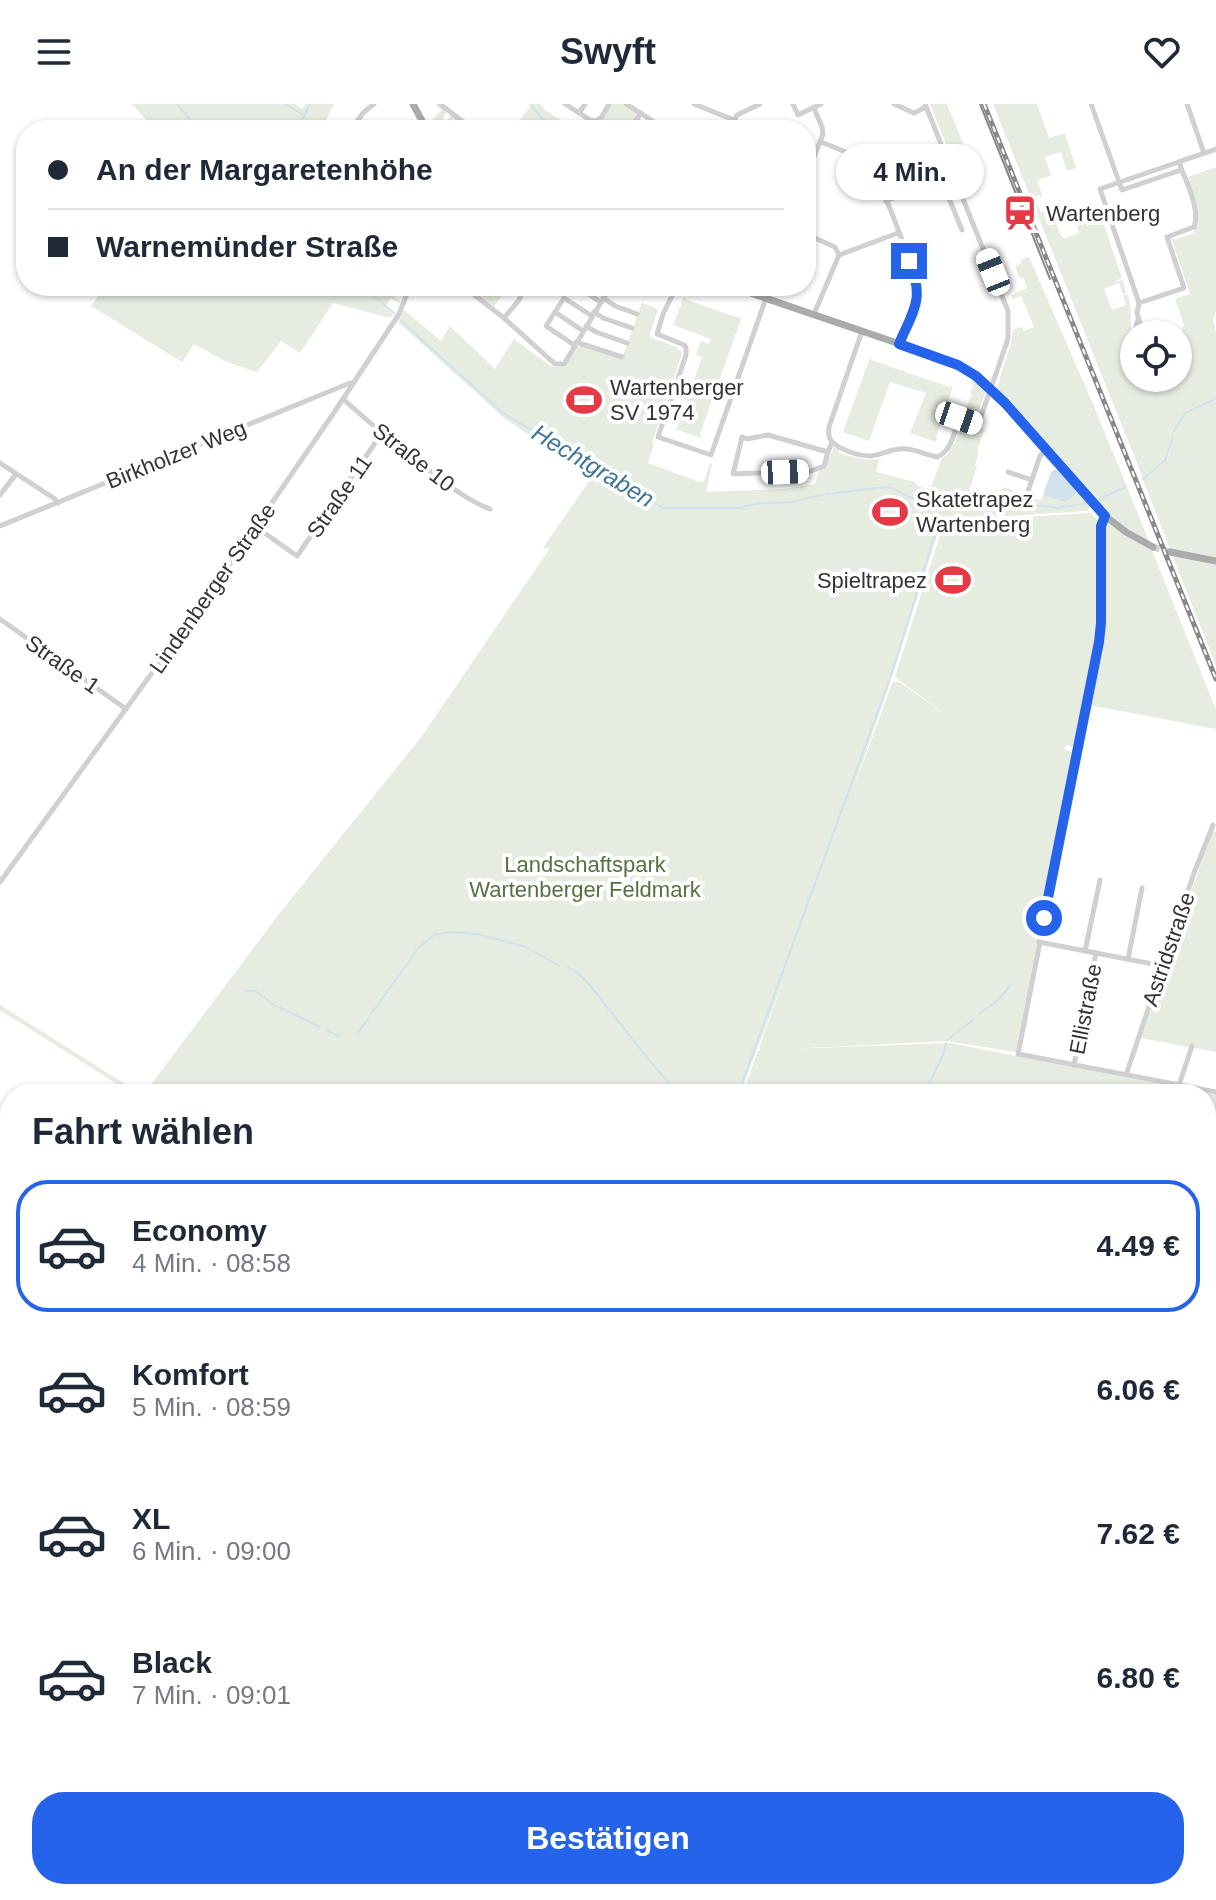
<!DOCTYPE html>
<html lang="de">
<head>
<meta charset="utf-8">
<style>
	body { margin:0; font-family:Helvetica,sans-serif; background:#f6f6f7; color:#1f2937; height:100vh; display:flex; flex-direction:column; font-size:30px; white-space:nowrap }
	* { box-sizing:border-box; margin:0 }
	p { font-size:26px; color:#747a83 }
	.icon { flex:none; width:44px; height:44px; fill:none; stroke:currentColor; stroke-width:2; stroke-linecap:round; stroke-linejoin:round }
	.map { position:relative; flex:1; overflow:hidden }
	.details { position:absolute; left:0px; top:980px; width:1216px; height:816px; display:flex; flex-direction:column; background:#fff; border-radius:32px 32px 0 0; box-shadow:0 2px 6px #0004 }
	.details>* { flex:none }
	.banner { position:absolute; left:16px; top:16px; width:800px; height:176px; border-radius:32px; box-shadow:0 2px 6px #0004; display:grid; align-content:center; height:176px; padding:0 32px; background:#fff }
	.tools { position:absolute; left:1120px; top:216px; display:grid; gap:16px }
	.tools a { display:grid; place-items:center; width:72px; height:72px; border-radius:50%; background:#fff; box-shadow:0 2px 6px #0004; font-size:40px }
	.end { position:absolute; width:36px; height:36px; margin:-18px; border:10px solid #2563eb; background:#fff; box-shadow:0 0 0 4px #fff }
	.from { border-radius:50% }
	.bubble { position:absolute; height:56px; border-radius:28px; background:#fff; box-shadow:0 2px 6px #0004; font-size:26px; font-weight:800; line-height:56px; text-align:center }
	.car { position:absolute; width:24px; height:48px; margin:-24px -12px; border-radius:10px; box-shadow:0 0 6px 2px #0007; background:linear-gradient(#fff 24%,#345 0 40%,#fff 0 76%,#345 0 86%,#fff 0) }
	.banner b { display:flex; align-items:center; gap:28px; height:76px; font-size:30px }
	.banner b+b { border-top:2px solid #e0e1e3 }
	.banner i { width:20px; height:20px; background:#1f2937 }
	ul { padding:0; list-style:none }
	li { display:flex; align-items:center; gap:24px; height:132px; margin:0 16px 12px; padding:0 16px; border:4px solid transparent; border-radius:32px }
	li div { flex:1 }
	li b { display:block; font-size:30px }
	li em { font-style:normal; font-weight:800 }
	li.on { border-color:#2563eb }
	li>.icon { width:72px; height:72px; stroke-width:1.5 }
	h2 { padding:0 32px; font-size:36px; line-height:96px }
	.action { display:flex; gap:16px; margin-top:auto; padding:16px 32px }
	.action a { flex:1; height:92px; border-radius:32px; background:#2563eb; color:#fff; font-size:32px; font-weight:800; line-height:92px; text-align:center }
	header { display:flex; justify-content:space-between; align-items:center; height:104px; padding:0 32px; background:#fff; font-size:36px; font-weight:800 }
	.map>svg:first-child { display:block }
	.green { fill:#e6ecdf }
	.water { fill:#cfe2ee }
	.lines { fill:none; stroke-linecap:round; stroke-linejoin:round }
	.stream { stroke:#cfe2ee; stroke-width:2 }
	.major-tunnel { stroke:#d6d6d6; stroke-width:7; stroke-dasharray:7 3.5; stroke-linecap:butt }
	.minor { stroke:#d0d0d0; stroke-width:5 }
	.major { stroke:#ababab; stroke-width:7 }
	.tram { stroke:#888; stroke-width:2 }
	.rail-casing { stroke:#888; stroke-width:5 }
	.rail { stroke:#fff; stroke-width:2; stroke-dasharray:6; stroke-linecap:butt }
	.route { stroke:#2563eb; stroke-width:10 }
	.labels { text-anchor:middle; stroke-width:8; stroke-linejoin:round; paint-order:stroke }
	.poi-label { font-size:22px; fill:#333; stroke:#fff; text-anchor:start }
	.street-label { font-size:22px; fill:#333; stroke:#fff }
	.park-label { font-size:22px; fill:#56703f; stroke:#fff }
	.water-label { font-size:24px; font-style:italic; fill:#3f7597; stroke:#fff }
</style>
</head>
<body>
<header><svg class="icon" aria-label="menu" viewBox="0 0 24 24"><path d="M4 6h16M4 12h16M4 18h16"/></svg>Swyft<svg class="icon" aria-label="heart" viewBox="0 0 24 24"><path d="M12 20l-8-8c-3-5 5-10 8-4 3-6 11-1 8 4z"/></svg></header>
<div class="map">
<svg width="1216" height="1796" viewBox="0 0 1216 1796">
	<rect width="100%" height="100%" fill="#fff"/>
	<g class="green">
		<polygon points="129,0 295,0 302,5 306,0 334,0 321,26 155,26 134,2"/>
		<polygon points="435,0 438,0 447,7 443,14 445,17 443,22 444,22 451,10 471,26 429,26 426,21 442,6"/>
		<polygon points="532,0 540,0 545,6 576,26 516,26 515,23"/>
		<polygon points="612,0 623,0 638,10 628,26 615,26 602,17 595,26 590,26 588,23 602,16"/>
		<polygon points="930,0 947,0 972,61 957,67"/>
		<path d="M993,0H1037L1049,34L1065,29L1076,64L1067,67L1061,48L1045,53L1051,72L1037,76L1043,94L1039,91L1035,93L1041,109L1048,106L1053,110L1056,107L1057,110L1053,112L1060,130L1064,135L1079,129L1074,108L1097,100L1122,174L1113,178L1123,176L1126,189L1123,190L1119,179L1104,185L1112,206L1126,201L1123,191H1128C1132,202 1130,212 1131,222C1134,239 1134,256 1134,274H1145L1148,285L1164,280L1166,274H1178V236L1184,221L1175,195L1190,190L1171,134L1176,135L1194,129V125L1197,121L1196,105L1198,104L1188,73L1216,63V207L1213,216L1216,228V295L1185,308L1183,311L1216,296V562L1143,376L1168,354L1176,326L1166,353L1143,374Z"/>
		<path d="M1029,153L1093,300L1149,437L1114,417L998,289C998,267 1012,247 1013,225L1022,223L1024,227L1034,223L1021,192L1012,195V191L1027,184L1024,175L1019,173L1015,162L1021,160V156Z"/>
		<polygon points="105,182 376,182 385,190 387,188 401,197 399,199 391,194 385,203 393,210 391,214 333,199 300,249 281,237 257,268 227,258 194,240 182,258 91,202"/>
		<polygon points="476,182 509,182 494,203 474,187"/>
		<polygon points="684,193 687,196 739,214 742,213 714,290 716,291 713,293 700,330 701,334 675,325 678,322 691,285 690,282 692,282 702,253 696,250 701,237 709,240 711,235 673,221"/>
		<path d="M642,199L658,205L649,233L677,243V245L681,247L682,250L652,338L654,340L648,359L699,378L704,377L710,359L712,360L706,388L785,385L815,380L819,366L825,364L834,343L839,346V349C853,353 865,357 879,355L876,368L915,378L918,382L930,386L942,354L947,351L953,340H955L959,321L963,318L984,325L986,328L984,327L977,347L979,348L975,361L977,362L969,388L981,392L985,391L987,387L999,391L1003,383L1041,396L1043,391C1061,397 1065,402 1079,388L1092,402L1087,407L942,416L891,576L851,692L893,577L901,579L953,616L895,573L944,418L1089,409L1099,416L1100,515L1097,541L1076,641L1074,643L1066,641L1064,645L1075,649L1066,696L1061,693L1065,698L1016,948L946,937L787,945L950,939L1216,991V1100H1206V990H742L758,947L761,946L759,944L786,870L740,990H144L279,810L422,632L550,444H543L594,370L538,336L537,337L503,313L398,218L404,206L441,237L450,222L495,265L514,235L552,263H565L576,242L579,243L580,240L622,254Z"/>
		<polygon points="870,254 872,256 902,267 903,265 905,268 950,283 953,282 936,334 937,335 936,338 910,329 926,289 890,278 869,337 843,328"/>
		<polygon points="971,276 983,283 985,290 976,314 978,315 976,317 965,314 963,311 972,290 970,289 972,284 974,283"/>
		<polygon points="1106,419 1151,444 1216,606 1216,625 1089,601 1104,537 1103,433 1104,422"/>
		<polygon points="1212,728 1216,728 1216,948 1141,934"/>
		<polygon points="0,901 141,990 133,990 0,906"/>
		<polygon points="10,1715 10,1786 121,1786 123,1788 111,1796 0,1796 0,1717"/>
		<polygon points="784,1786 973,1786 973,1788 954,1792 955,1796 753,1796 753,1788"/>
	</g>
	<path class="water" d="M1056,365L1078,388C1065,403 1059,396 1043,391L1051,368Z"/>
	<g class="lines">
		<g class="stream">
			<polyline points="177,0 199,26"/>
			<polyline points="286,0 303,11"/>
			<polyline points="531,1 542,14 557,26"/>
			<polyline points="297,26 310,0"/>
			<polyline points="363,182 394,209"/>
			<path d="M401,217L503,309L660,402L663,404H740C756,397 774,400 792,398C802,396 812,392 823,391"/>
			<polyline points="1174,327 1185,309 1216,295"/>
			<polyline points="1143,375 1166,355 1173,333"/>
			<polyline points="827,390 886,383 894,385 911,394 970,405 1009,398 1058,404 1089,399"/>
			<polyline points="1097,396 1126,383"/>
			<polyline points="940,415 941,412"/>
			<polyline points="891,572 939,418"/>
			<path d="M568,863C584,870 596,890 607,903C631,932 653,965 681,990"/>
			<polyline points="245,887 256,887 274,901 320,923"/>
			<polyline points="371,910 420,842 436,830 453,828 477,830 526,843 559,862"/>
			<polyline points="979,910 999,895 1010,882"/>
			<polyline points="326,926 339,932"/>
			<polyline points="358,929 368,915"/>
			<polyline points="947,936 974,915"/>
			<polyline points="738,990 889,577"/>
			<polyline points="924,990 943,951 946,939"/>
			<polyline points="1206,1101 1216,1100"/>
			<polyline points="1206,1286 1216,1283"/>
			<polyline points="1210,1393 1216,1388"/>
			<polyline points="0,1751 10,1763"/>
			<polyline points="31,1786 42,1796"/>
			<polyline points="951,1786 955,1796"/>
			<polyline points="961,1786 964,1795"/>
			<polyline points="508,1796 536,1786"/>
		</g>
		<polyline class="major-tunnel" points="1153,443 1170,448"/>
		<g class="minor">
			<polyline points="440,0 474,26"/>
			<polyline points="565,0 590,16 595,17 601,14 609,0"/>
			<polyline points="626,0 653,17"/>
			<polyline points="694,0 734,16"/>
			<polyline points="793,0 798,11 821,0"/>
			<polyline points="894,0 914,9 926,3"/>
			<polyline points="1091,0 1122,86 1181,66"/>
			<polyline points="1187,0 1204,49"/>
			<polyline points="579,9 585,0"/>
			<polyline points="351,26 363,9 374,0"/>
			<polyline points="584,26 590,16"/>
			<polyline points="630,26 641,9"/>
			<polyline points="730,26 737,11 760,0"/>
			<path d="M821,38C833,43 857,51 866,59C881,72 907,151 916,174C920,199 908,217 899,240"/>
			<polyline points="806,73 823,30 822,23 814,4"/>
			<polyline points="941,75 962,126"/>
			<polyline points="886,97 953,70"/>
			<polyline points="806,130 835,143 839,151 814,210"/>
			<polyline points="839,151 898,129"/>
			<polyline points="463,182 504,214 555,260 564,260 611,182"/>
			<polyline points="677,182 663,210 657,230 684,241 686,244 686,251 658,333 711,351 766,194"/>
			<polyline points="580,184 600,198"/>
			<polyline points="603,194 615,202 637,210"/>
			<path d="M1139,199L1184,184L1167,133L1194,123C1201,104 1185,77 1179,58"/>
			<polyline points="555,208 583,227"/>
			<polyline points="594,208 603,214 632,224"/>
			<polyline points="504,214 519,196 525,182"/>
			<polyline points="586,222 596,228 627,239"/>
			<path d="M862,227L829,323C829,328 828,331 830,335C836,345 859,352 870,352C883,351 893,343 907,345C917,346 927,351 937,353C952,347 954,328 959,314L978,321L1008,235V207L925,0"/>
			<polyline points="1137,230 1136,223 1138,215"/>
			<polyline points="1144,230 1137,209 1139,199 1100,85 1216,45"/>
			<polyline points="576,238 622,253"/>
			<polyline points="574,241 546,222 564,194 592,212"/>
			<path d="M343,295C370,319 397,342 426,364C446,379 466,396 490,405"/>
			<polyline points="828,348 824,362 811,367 733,370 742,333 747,335 768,331 828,348 832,338"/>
			<polyline points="0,359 55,395 58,399"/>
			<polyline points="1008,368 1032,376"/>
			<polyline points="1027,390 1040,352 1046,347"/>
			<polyline points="0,391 16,370"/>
			<polyline points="1105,412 1101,422 1101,519 1099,538 1018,950 1216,988"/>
			<polyline points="0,422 350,279 352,280"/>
			<polyline points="256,423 297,452 382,329"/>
			<polyline points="0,515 126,605"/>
			<polyline points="0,778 205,496 333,310 399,210 410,182"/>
			<polyline points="1039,838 1163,862"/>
			<polyline points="1085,847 1100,776"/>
			<polyline points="1128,855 1142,784"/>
			<polyline points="1074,961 1096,849"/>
			<polyline points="1126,971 1194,769 1213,721"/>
			<polyline points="1179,981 1192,942"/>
			<polyline points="0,1633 10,1633"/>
			<polyline points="151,1786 157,1796"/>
			<polyline points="619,1786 620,1796"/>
		</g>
		<g class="major">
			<polyline points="413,0 427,26"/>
			<polyline points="730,182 894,238 968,266 976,272 1005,299 1105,412 1126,428 1153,443"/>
			<polyline points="1170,448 1216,457"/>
			<polyline points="1206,1297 1216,1294"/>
			<polyline points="0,1711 10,1709"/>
		</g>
		<polyline class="tram" points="980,0 1050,175"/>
		<g class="rail-casing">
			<polyline id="rail" points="984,0 1216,575"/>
		</g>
		<use href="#rail" class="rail"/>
	</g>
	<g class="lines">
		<path class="route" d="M909,157C925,195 914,205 899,240L958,261L976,272L1005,299L1105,412L1101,422V519L1099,538L1044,814"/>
	</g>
	<defs>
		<g id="station-bare" transform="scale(2.76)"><path d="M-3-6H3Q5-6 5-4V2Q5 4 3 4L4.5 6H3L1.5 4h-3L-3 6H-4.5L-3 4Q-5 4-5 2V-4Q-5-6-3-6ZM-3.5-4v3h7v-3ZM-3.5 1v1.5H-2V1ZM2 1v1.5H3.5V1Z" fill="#e63946" stroke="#fff" stroke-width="2.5" paint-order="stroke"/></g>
		<g id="stadium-bare" transform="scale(2.76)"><path d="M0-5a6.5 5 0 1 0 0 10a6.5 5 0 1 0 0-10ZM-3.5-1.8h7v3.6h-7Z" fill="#e63946" stroke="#fff" stroke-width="2.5" paint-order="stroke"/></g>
	</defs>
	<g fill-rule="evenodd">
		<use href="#station-bare" x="1020" y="109"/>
		<use href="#stadium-bare" x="584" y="296"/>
		<use href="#stadium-bare" x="890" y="408"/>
		<use href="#stadium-bare" x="953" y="476"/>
	</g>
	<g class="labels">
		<g class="poi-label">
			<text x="1046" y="117">Wartenberg</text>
			<text x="610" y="291">Wartenberger<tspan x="610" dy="25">SV 1974</tspan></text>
			<text x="916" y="403">Skatetrapez<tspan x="916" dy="25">Wartenberg</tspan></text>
			<text x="927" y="484" text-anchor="end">Spieltrapez</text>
		</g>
		<g class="street-label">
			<text transform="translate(176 350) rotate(-22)" y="8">Birkholzer Weg</text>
			<text transform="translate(414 353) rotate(38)" y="8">Straße 10</text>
			<text transform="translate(339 392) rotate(-55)" y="8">Straße 11</text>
			<text transform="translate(212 484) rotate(-55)" y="8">Lindenberger Straße</text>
			<text transform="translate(63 560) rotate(35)" y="8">Straße 1</text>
			<text transform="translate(1168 845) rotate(-71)" y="8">Astridstraße</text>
			<text transform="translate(1085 905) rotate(-79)" y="8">Ellistraße</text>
		</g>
		<g class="park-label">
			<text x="585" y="768">Landschaftspark<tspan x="585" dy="25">Wartenberger Feldmark</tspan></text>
		</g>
		<g class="water-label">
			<text transform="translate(593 362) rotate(31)" y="8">Hechtgraben</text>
		</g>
	</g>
</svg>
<div class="tools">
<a><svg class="icon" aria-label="locate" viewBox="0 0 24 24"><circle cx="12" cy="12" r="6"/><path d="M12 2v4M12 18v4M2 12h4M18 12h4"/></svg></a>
</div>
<i class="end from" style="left:1044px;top:814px"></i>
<i class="end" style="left:909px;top:157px"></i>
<div class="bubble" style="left:836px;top:40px;width:148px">4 Min.</div>
<i class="car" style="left:993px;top:168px;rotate:338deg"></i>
<i class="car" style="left:959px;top:314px;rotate:109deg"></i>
<i class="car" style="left:785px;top:368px;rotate:88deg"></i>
<div class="banner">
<b><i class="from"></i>An der Margaretenhöhe</b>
<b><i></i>Warnemünder Straße</b>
</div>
<section class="details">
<h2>Fahrt wählen</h2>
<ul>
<li class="on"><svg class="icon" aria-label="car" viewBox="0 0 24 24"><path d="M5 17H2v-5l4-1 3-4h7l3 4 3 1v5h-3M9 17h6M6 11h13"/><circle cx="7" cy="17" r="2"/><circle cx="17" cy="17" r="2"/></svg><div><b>Economy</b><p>4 Min. · 08:58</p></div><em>4.49 €</em></li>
<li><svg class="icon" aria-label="car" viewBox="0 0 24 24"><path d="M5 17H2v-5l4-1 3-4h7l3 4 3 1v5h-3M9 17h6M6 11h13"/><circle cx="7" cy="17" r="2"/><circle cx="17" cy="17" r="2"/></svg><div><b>Komfort</b><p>5 Min. · 08:59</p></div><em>6.06 €</em></li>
<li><svg class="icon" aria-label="car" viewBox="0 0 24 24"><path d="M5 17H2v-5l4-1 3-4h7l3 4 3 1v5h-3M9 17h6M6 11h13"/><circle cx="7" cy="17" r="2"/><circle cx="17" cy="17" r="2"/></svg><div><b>XL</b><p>6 Min. · 09:00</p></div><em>7.62 €</em></li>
<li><svg class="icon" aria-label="car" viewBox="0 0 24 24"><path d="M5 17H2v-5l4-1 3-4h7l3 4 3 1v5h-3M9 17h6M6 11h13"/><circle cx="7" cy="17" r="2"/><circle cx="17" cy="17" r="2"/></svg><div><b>Black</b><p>7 Min. · 09:01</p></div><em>6.80 €</em></li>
</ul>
<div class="action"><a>Bestätigen</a></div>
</section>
</div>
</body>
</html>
